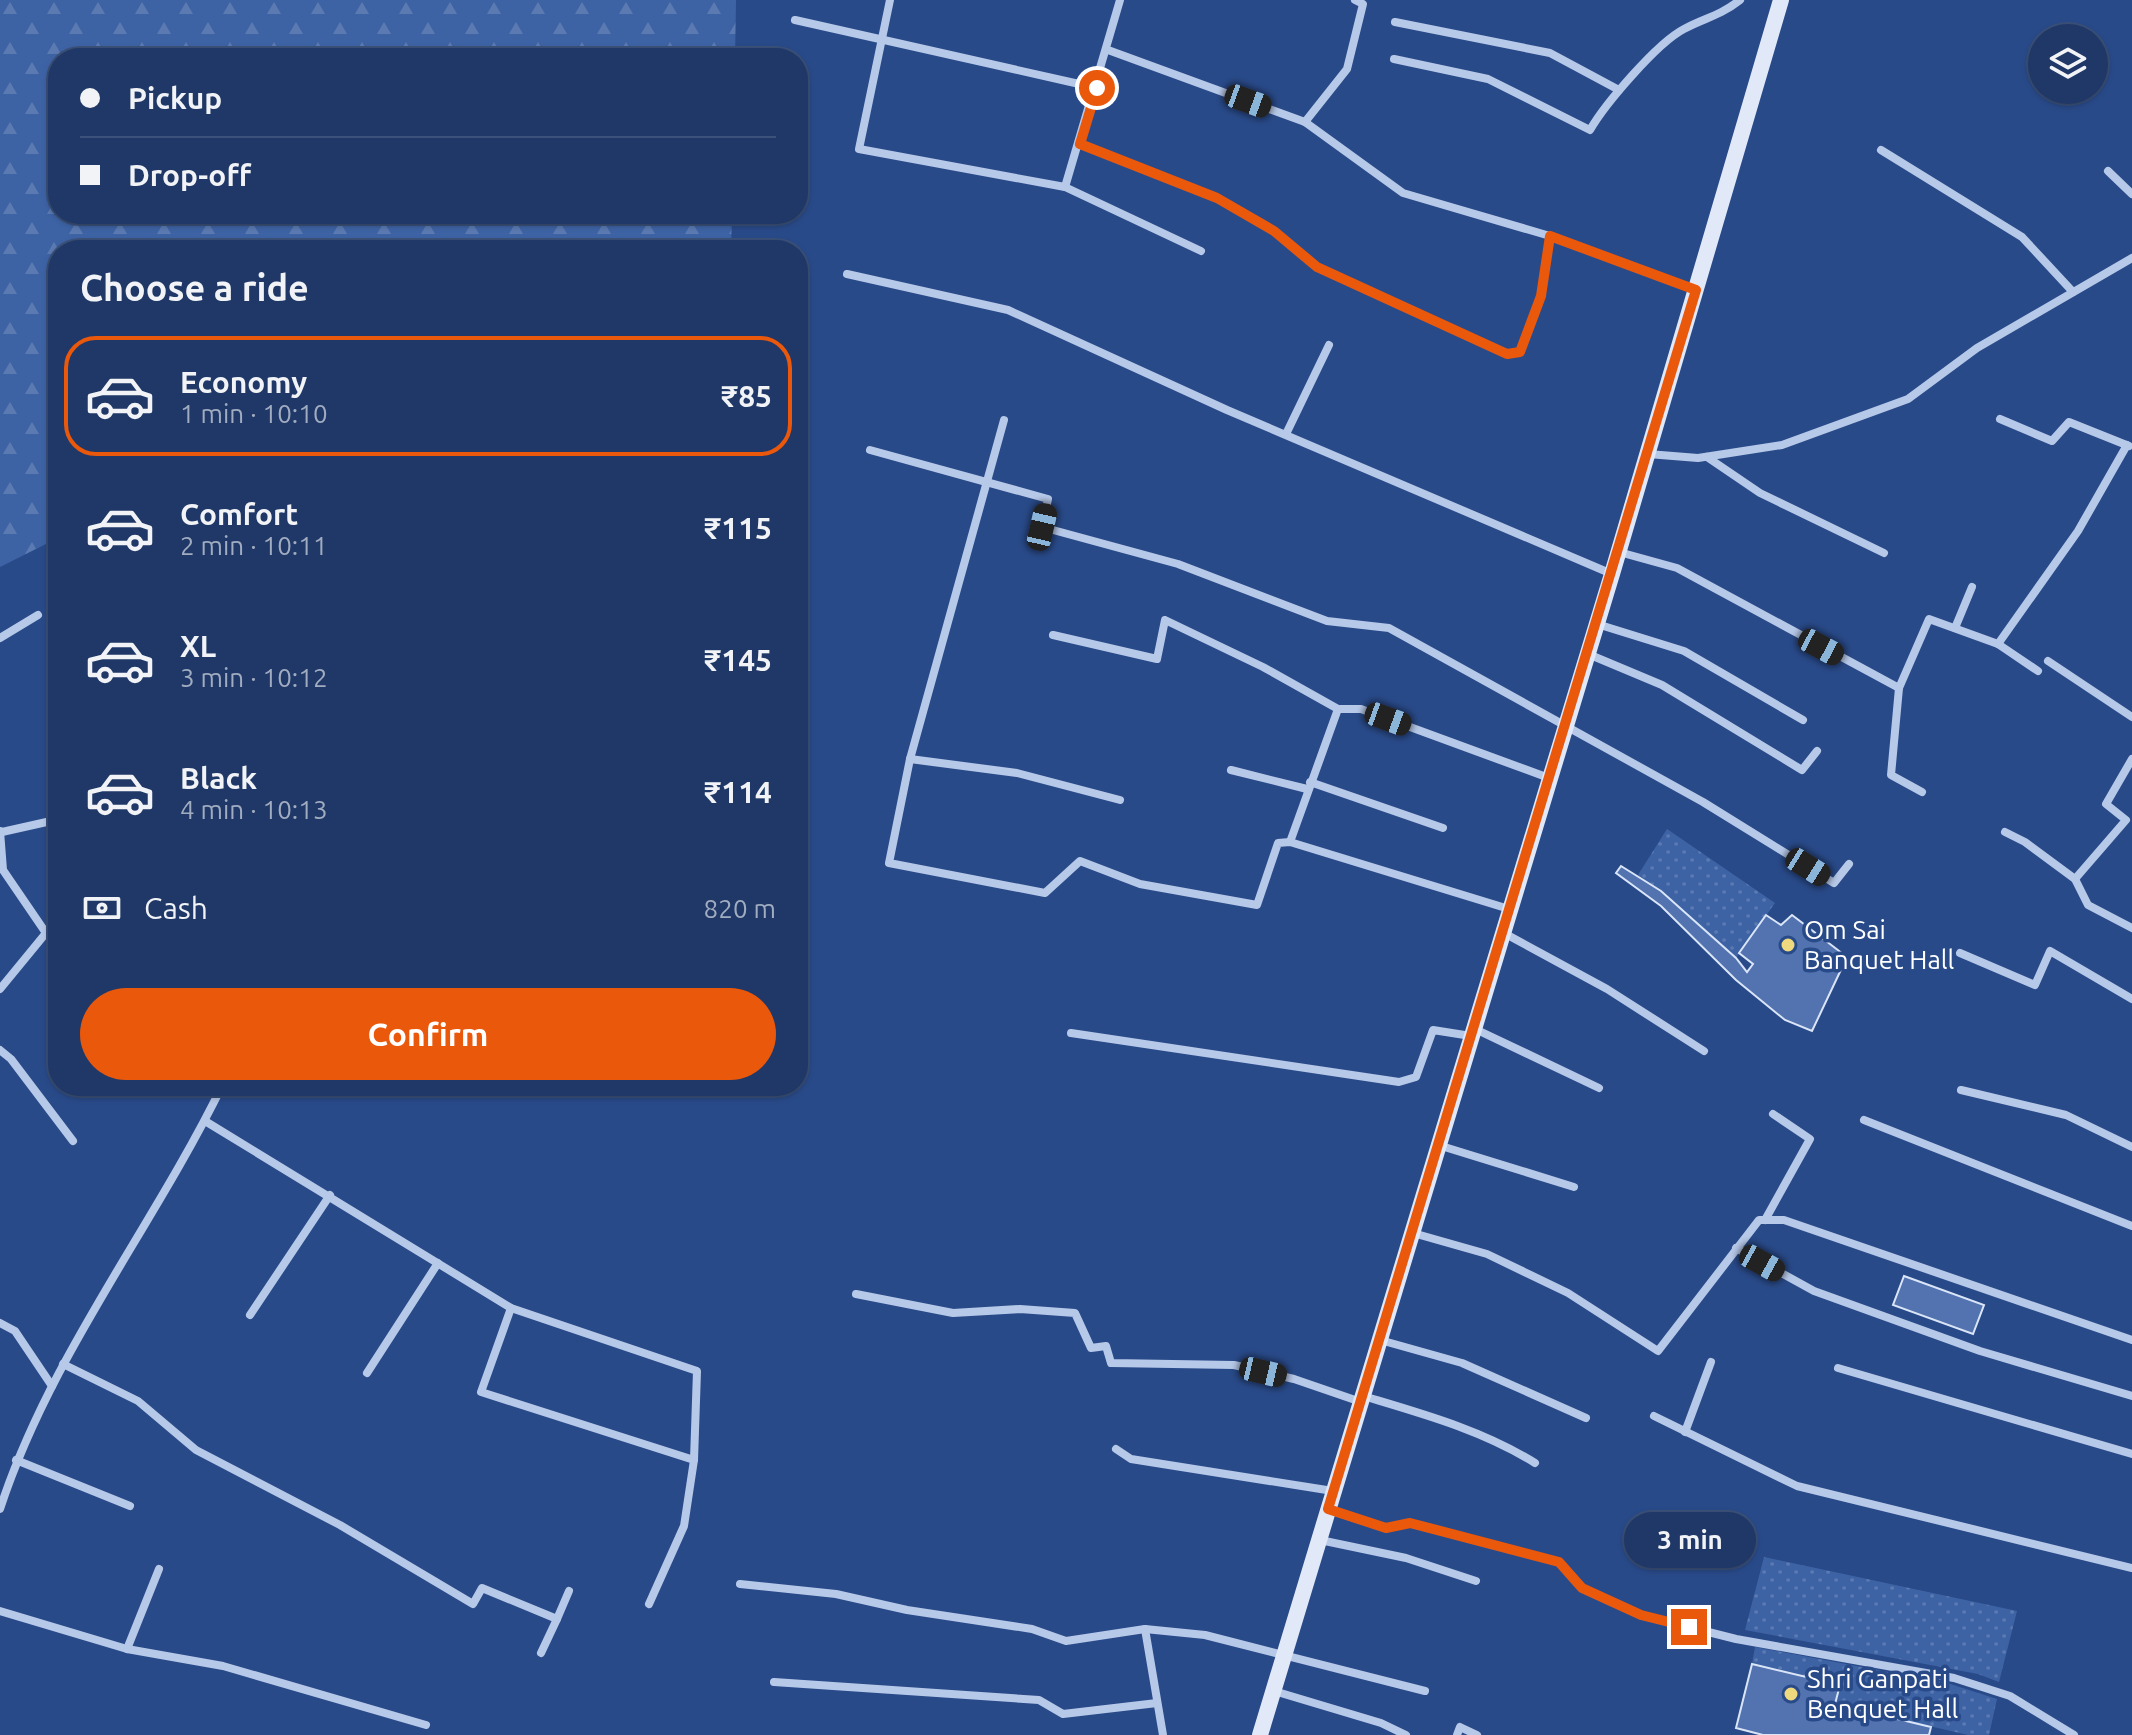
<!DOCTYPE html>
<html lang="en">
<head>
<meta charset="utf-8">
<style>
	body { margin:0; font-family:Ubuntu,sans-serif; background:#2c4370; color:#f1f3f6; height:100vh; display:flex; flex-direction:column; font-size:30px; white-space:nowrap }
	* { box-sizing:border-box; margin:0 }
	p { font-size:26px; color:#a1acc0 }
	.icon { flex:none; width:44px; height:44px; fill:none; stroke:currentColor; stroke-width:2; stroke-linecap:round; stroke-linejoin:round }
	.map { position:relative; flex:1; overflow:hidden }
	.panel { position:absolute; left:48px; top:240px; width:760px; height:856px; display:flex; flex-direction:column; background:#1f3867; border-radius:32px; box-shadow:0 2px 6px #0004,0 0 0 2px #3c527b }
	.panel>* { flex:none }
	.hud { position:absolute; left:48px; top:48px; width:760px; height:176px; border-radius:32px; box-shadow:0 2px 6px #0004,0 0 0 2px #3c527b; display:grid; align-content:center; height:176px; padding:0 32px; background:#1f3867 }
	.fabs { position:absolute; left:2028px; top:24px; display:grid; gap:16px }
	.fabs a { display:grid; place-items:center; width:80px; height:80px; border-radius:50%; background:#1f3867; box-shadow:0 2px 6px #0004,0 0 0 2px #3c527b; font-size:40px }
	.end { position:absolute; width:36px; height:36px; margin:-18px; border:10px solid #ea580c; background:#fff; box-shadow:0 0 0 4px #fff }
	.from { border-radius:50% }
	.bubble { position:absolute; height:56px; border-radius:28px; background:#1f3867; box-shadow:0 2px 6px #0004,0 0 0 2px #3c527b; font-size:26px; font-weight:600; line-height:56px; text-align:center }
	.car { position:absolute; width:24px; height:48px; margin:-24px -12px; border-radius:10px; box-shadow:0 0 6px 2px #0007; background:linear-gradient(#222 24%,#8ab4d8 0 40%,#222 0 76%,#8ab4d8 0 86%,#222 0) }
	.hud b { display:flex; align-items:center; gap:28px; height:76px; font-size:30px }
	.hud b+b { border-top:2px solid #3c527b }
	.hud i { width:20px; height:20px; background:#f1f3f6 }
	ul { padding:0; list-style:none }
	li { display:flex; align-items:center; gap:24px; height:120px; margin:0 16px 12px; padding:0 16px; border:4px solid transparent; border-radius:32px }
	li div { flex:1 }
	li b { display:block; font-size:30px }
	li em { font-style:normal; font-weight:600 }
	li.current { border-color:#ea580c }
	li>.icon { width:72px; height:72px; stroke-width:1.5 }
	h2 { padding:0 32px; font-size:36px; line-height:96px }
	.pay { display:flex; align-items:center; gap:20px; height:88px; padding:0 32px; font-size:30px }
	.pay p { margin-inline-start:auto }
	.cta { display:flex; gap:16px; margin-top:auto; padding:16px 32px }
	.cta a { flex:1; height:92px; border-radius:48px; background:#ea580c; color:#fff; font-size:32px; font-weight:600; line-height:92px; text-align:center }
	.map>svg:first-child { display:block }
	.grass { fill:url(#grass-dots) }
	.forest { fill:url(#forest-firs) }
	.building { fill:#5273b0; stroke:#dae5f7; stroke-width:2 }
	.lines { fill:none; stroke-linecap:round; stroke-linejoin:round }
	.minor { stroke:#b7c9e9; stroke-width:8 }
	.secondary { stroke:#e1e8f8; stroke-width:16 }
	.route { stroke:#ea580c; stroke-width:10 }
	.poi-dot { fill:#efd97e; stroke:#294a89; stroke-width:3 }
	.labels { text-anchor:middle; stroke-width:7; stroke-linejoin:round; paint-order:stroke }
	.poi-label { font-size:26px; fill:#fff; stroke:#294a89; text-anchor:start }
</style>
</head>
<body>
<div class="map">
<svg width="2132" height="1735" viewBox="0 0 2132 1735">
	<defs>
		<pattern id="grass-dots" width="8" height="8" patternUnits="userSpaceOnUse" patternTransform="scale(2)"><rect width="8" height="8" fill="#3e63a5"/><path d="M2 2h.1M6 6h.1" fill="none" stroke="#5b7ab2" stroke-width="1.8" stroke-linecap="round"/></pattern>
		<pattern id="forest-firs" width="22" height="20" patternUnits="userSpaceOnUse" patternTransform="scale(2)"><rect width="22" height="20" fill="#3e63a5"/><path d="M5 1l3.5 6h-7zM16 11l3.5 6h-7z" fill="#5b7ab2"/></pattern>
	</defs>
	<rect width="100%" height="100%" fill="#294a89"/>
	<g class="grass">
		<polygon points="1667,829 1775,903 1736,958 1638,875"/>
		<polygon points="1764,1557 2017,1611 1999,1682 1978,1674 1745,1630"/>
		<polygon points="1755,1647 1947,1683 1997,1699 1989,1735 1968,1735 1835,1704 1839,1685 1752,1664"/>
	</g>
	<polygon class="forest" points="0,0 736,0 735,58 58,58 58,214 732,214 731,250 58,250 58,538 0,567"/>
	<g class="building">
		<polygon points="1621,866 1661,891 1736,958 1747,972 1753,964 1739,953 1766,915 1781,925 1792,915 1847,957 1812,1031 1785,1020 1736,980 1661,906 1616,873"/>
		<polygon points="1904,1276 1984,1305 1973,1334 1893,1305"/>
		<polygon points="1752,1664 1840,1685 1835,1704 1931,1727 1929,1735 1763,1735 1736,1728"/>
	</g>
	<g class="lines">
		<g class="minor">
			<polyline points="890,0 859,149 1065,187 1201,251"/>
			<polyline points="795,20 1097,88"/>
			<polyline points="1395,22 1550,53 1619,90"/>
			<polyline points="1108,50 1305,122 1403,193 1550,236 1695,290"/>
			<path d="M1394,59L1488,79L1590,130C1605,104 1657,43 1684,29C1706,17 1718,17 1740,0"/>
			<polyline points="1305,122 1347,69 1363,4 1355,0"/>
			<polyline points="1080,144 1217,198 1274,231 1317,267 1507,354 1520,352 1541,296 1550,236"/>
			<polyline points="1881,150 2022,237 2073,292"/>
			<polyline points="2108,171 2132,194"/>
			<polyline points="1065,187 1120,0"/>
			<polyline points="847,274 1008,310 1227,410 1612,574"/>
			<polyline points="2000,419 2052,441 2069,422 2129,446"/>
			<polyline points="1004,420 910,759 889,863 1045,893 1080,861 1140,884 1257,905 1278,843 1290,842 1509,909"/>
			<polyline points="1287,432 1329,345"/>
			<polyline points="870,450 1048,499 1042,527 1178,564 1327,621 1389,628 1703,802 1834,883 1849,864"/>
			<polyline points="1648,454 1698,458 1782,445 1908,399 1977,348 2132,258"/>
			<polyline points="1707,457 1760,493 1884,553"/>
			<polyline points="1619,552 1677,568 1899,688 1929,619 1998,644 2038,671"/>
			<polyline points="1597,624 1684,651 1803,720"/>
			<polyline points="1955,628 1972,587"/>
			<polyline points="1053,635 1157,659 1165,620 1263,667 1338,709 1361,709 1549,778"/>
			<polyline points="0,638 38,615"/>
			<polyline points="1998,644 2078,531 2127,445"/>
			<polyline points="1588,654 1662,685 1802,770 1817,751"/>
			<polyline points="2048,661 2132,717"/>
			<polyline points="1899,688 1891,775 1922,792"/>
			<polyline points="910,759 1017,773 1120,800"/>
			<polyline points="1231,770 1307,789"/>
			<polyline points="1310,782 1443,828"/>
			<polyline points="51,821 58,832"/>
			<polyline points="0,831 3,870 46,933 58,941"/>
			<polyline points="2,832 51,821 58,813"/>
			<polyline points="2005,832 2025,842 2075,879 2088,905 2132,928"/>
			<polyline points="1290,842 1338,709"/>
			<polyline points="2075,879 2126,820 2106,804 2132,759"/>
			<polyline points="1502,932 1607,989 1704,1051"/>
			<polyline points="1960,953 2035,985 2050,951 2132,999"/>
			<polyline points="0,989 46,933"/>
			<polyline points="1473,1028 1599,1088"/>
			<polyline points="1071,1033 1399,1082 1416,1077 1433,1030 1471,1036"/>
			<polyline points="0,1050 11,1059 73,1141"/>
			<polyline points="1961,1090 2066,1115 2132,1147"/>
			<polyline points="1864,1120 2132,1226"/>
			<polyline points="205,1121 511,1308 697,1371 694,1460 684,1526 649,1604"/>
			<polyline points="1438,1145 1574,1187"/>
			<polyline points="1765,1220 1810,1139 1773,1114"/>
			<polyline points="1413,1233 1487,1254 1568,1293 1658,1351 1759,1220 1784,1220 2132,1340"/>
			<polyline points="1736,1248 1814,1291 1980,1351 2132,1396"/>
			<polyline points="856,1294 953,1313 1020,1309 1075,1313 1091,1348 1106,1346 1111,1363 1234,1365 1294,1379 1361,1402"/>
			<polyline points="511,1308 481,1392 694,1460"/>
			<polyline points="250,1315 330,1195"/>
			<polyline points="0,1323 15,1331 52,1386"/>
			<polyline points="1380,1340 1462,1363 1586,1418"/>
			<polyline points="63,1364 138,1401 196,1450 340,1525 473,1604 482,1588 557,1619 541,1653"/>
			<polyline points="1838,1368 2132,1454"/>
			<polyline points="367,1373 438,1263"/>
			<path d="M1363,1396C1423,1414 1482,1430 1535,1463"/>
			<polyline points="1654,1416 1797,1486 2132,1568"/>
			<polyline points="1685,1432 1711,1362"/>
			<polyline points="1116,1449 1131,1459 1333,1491"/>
			<polyline points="16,1460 130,1506"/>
			<path d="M0,1509C50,1356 152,1229 222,1086"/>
			<polyline points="1329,1510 1386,1528 1410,1523 1559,1562 1582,1588 1641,1615 1736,1639 1954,1678 2010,1696 2074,1735"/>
			<polyline points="1320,1540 1406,1558 1476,1581"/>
			<polyline points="740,1584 836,1594 907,1610 1032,1629 1066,1641 1145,1629 1205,1635 1425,1691"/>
			<polyline points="0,1611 127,1649 223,1666 426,1725"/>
			<polyline points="557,1619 569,1591"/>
			<polyline points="1145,1629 1163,1735"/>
			<polyline points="127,1649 159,1569"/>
			<polyline points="774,1682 1039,1700 1063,1714 1157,1703"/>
			<polyline points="1274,1691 1381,1723 1406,1735"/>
			<polyline points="1457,1735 1460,1727 1477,1735"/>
		</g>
		<polyline class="secondary" points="1260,1735 1612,574 1781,0"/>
	</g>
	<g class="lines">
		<polyline class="route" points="1097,88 1080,144 1217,198 1274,231 1317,267 1507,354 1520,352 1541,296 1550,236 1696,290 1328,1509 1386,1528 1410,1523 1559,1562 1582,1588 1641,1615 1689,1627"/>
	</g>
	<g class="poi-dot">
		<circle cx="1788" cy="945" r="8"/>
		<circle cx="1791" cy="1694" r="8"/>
	</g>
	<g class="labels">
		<g class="poi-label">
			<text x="1804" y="939">Om Sai<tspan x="1804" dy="30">Banquet Hall</tspan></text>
			<text x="1807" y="1688">Shri Ganpati<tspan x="1807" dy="30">Benquet Hall</tspan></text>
		</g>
	</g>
</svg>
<div class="fabs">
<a><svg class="icon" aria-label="layers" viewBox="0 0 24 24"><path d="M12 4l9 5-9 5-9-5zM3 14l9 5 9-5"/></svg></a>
</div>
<i class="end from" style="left:1097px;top:88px"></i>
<i class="end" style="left:1689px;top:1627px"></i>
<div class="bubble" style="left:1624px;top:1512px;width:132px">3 min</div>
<i class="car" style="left:1248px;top:101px;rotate:110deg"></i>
<i class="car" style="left:1042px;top:527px;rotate:13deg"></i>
<i class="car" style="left:1821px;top:647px;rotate:118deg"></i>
<i class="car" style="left:1388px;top:719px;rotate:110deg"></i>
<i class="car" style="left:1808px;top:867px;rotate:122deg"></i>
<i class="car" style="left:1762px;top:1263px;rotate:119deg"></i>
<i class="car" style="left:1263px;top:1372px;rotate:103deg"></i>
<div class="hud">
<b><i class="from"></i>Pickup</b>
<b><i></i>Drop-off</b>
</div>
<section class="panel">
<h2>Choose a ride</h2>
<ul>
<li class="current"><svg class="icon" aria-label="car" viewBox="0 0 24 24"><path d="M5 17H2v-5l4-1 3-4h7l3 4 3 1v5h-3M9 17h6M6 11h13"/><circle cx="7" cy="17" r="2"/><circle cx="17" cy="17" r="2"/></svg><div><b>Economy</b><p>1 min · 10:10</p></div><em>₹85</em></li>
<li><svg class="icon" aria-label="car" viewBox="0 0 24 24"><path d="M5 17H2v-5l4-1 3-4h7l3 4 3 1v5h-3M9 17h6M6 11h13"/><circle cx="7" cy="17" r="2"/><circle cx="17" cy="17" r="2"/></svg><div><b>Comfort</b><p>2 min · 10:11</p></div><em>₹115</em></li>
<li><svg class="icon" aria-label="car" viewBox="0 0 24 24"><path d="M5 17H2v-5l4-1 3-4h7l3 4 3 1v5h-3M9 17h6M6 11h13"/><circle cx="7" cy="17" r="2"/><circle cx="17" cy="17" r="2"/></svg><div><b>XL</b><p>3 min · 10:12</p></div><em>₹145</em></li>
<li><svg class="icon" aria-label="car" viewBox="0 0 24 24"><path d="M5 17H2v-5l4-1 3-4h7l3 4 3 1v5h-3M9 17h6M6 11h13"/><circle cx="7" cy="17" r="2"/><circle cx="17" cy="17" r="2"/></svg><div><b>Black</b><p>4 min · 10:13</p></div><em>₹114</em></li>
</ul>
<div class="pay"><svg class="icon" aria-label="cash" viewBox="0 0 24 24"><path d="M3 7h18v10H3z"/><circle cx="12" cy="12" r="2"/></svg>Cash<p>820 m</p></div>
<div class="cta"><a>Confirm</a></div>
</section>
</div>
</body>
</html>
